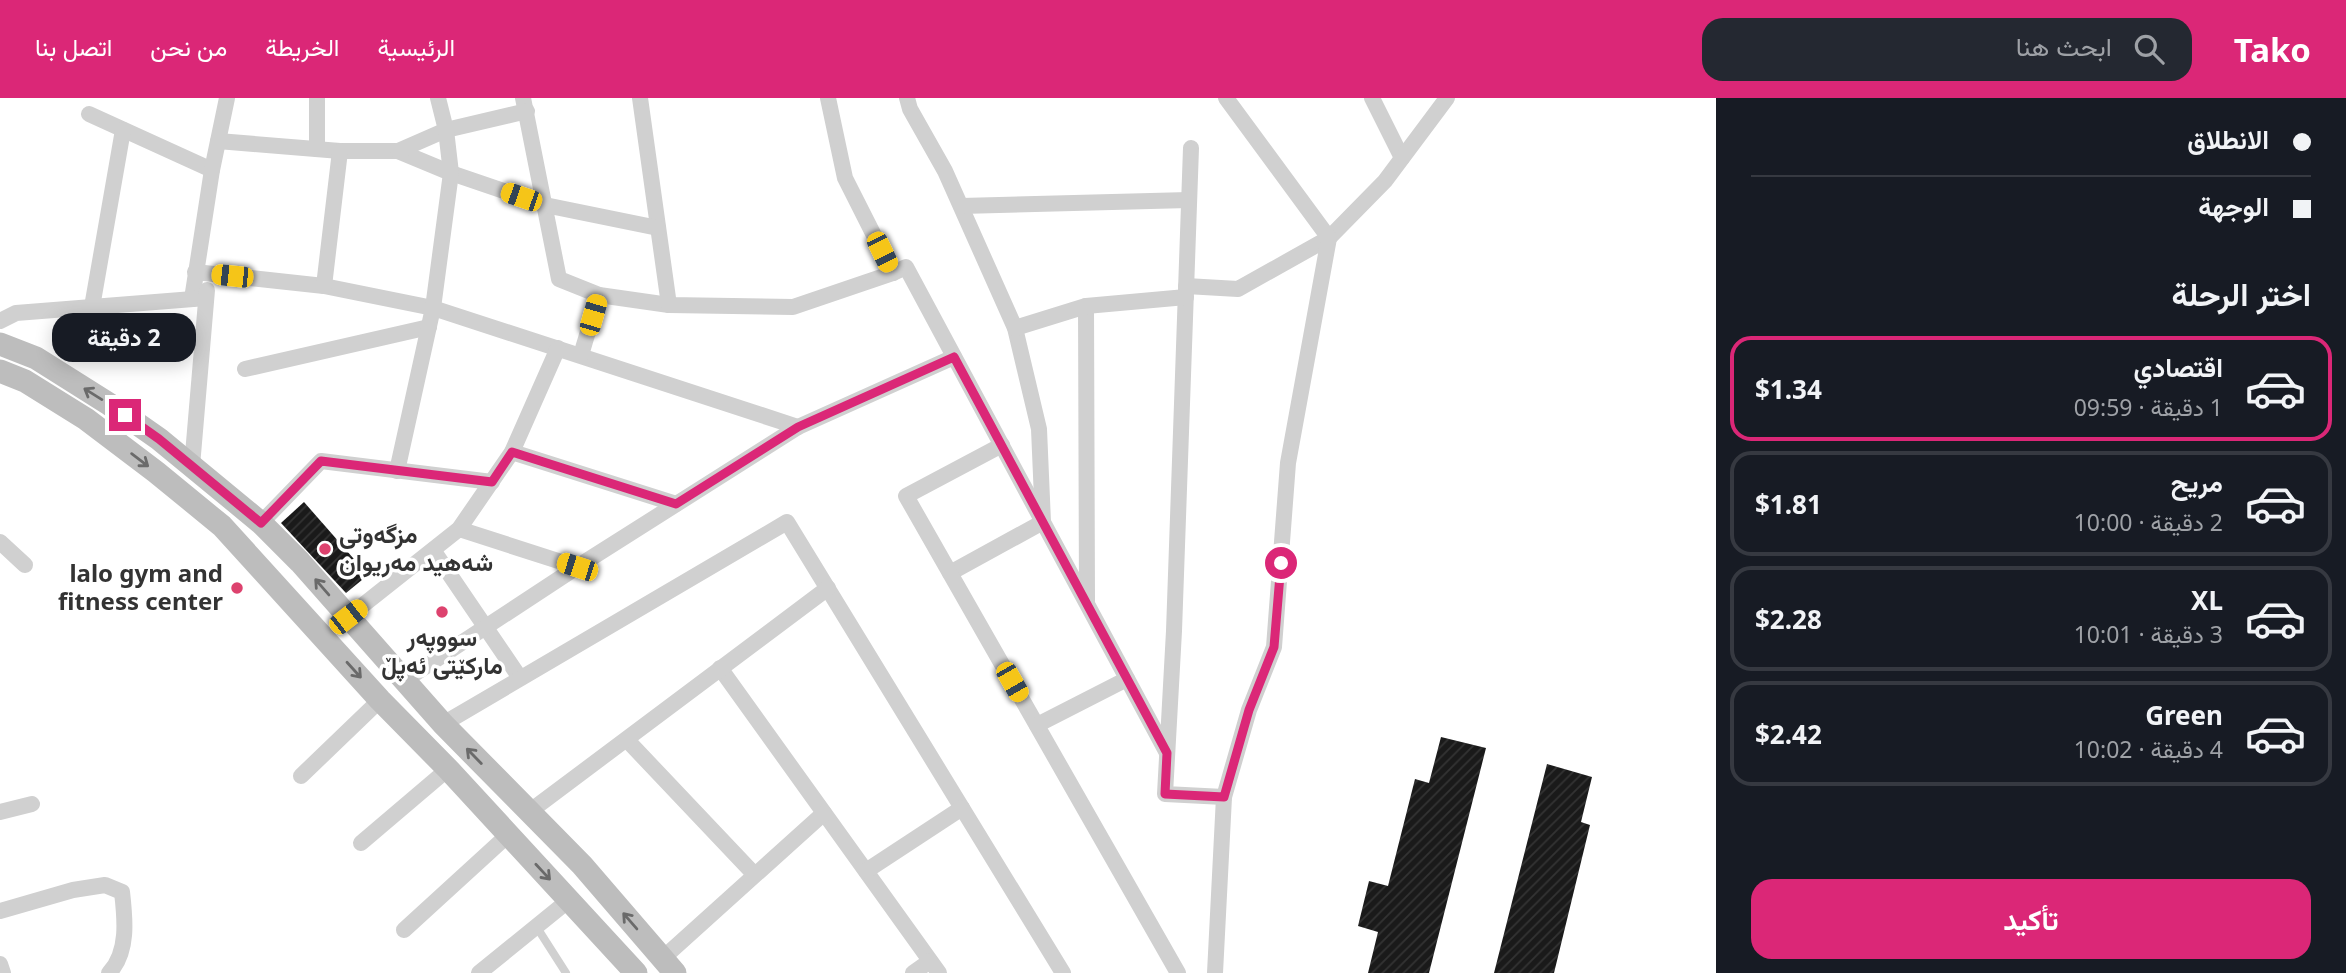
<!DOCTYPE html>
<html lang="ar">
<head>
<meta charset="utf-8">
<style>
	body { margin:0; font-family:"Noto Sans",Vazirmatn,sans-serif; background:#242831; color:#f1f3f6; direction:rtl; height:100vh; display:flex; flex-direction:column; font-size:26px; white-space:nowrap }
	* { box-sizing:border-box; margin:0 }
	p { font-size:23px; color:#9ea1a6 }
	.icon { flex:none; width:38px; height:38px; fill:none; stroke:currentColor; stroke-width:2; stroke-linecap:round; stroke-linejoin:round }
	.map { position:relative; flex:1; overflow:hidden; direction:ltr }
	.side { display:flex; flex-direction:column; background:#171b24; width:630px }
	.side>* { flex:none }
	.top-card { display:grid; align-content:center; height:154px; padding:0 35px; background:#171b24 }
	.end { position:absolute; width:32px; height:32px; margin:-16px; border:9px solid #db2777; background:#fff; box-shadow:0 0 0 4px #fff }
	.from { border-radius:50% }
	.bubble { position:absolute; height:49px; border-radius:21px; background:#171b24; box-shadow:0 4px 18px #0003; font-size:23px; font-weight:700; line-height:49px; text-align:center; direction:rtl }
	.car { position:absolute; width:21px; height:42px; margin:-21px -10px; border-radius:9px; box-shadow:0 0 5px 2px #0007; background:linear-gradient(#f5c518 24%,#345 0 40%,#f5c518 0 76%,#345 0 86%,#f5c518 0) }
	.top-card b { display:flex; align-items:center; gap:24px; height:66px; font-size:26px }
	.top-card b+b { border-top:2px solid #363941 }
	.top-card i { width:18px; height:18px; background:#f1f3f6 }
	ul { padding:0; list-style:none }
	li { display:flex; align-items:center; gap:21px; height:105px; margin:0 14px 10px; padding:0 21px; border:4px solid #363941; border-radius:21px }
	li div { flex:1 }
	li b { display:block; font-size:26px }
	li em { font-style:normal; font-weight:700 }
	li.selected { border-color:#db2777 }
	li>.icon { width:63px; height:63px; stroke-width:1.5 }
	h2 { padding:0 35px; font-size:32px; line-height:84px }
	.primary-button { display:flex; gap:14px; margin-top:auto; padding:14px 35px }
	.primary-button a { flex:1; height:80px; border-radius:21px; background:#db2777; color:#fff; font-size:28px; font-weight:700; line-height:80px; text-align:center }
	header { display:flex; align-items:center; gap:42px; box-sizing:border-box; height:98px; padding:0 35px; background:#db2777; color:#fff }
	header strong { font-size:33px }
	nav { display:flex; gap:38px; margin-inline-start:auto; font-size:24px }
	.search { width:490px; height:63px; background:#242831; display:flex; align-items:center; gap:18px; box-sizing:border-box; padding:0 24px; border-radius:21px; color:#9ea1a6; font-size:26px }
	main { display:flex; flex:1; min-height:0 }
	.map>svg:first-child { display:block }
	.building { fill:url(#building-hatch) }
	.lines { fill:none; stroke-linecap:round; stroke-linejoin:round }
	.lane { stroke:#d0d0d0; stroke-width:8 }
	.street { stroke:#d0d0d0; stroke-width:16 }
	.secondary { stroke:#bdbdbd; stroke-width:23 }
	.oneway { stroke:#6a6a6a }
	.route { stroke:#db2777; stroke-width:9 }
	.poi-dot { fill:#dd426e; stroke:#fff; stroke-width:2.5 }
	.labels { text-anchor:middle; stroke-width:7; stroke-linejoin:round; paint-order:stroke }
	.poi-label { font-size:24px; font-weight:bold; fill:#333; stroke:#fff; text-anchor:start }
</style>
</head>
<body>
<header>
<strong>Tako</strong>
<div class="search"><svg class="icon" aria-label="search" viewBox="0 0 24 24"><circle cx="10" cy="10" r="6"/><path d="M15 15l6 6"/></svg>ابحث هنا</div>
<nav><a>الرئيسية</a><a>الخريطة</a><a>من نحن</a><a>اتصل بنا</a></nav>
</header>
<main>
<section class="side">
<div class="top-card">
<b><i class="from"></i>الانطلاق</b>
<b><i></i>الوجهة</b>
</div>
<h2>اختر الرحلة</h2>
<ul>
<li class="selected"><svg class="icon" aria-label="car" viewBox="0 0 24 24"><path d="M5 17H2v-5l4-1 3-4h7l3 4 3 1v5h-3M9 17h6M6 11h13"/><circle cx="7" cy="17" r="2"/><circle cx="17" cy="17" r="2"/></svg><div><b>اقتصادي</b><p>1 دقيقة · 09:59</p></div><em>$1.34</em></li>
<li><svg class="icon" aria-label="car" viewBox="0 0 24 24"><path d="M5 17H2v-5l4-1 3-4h7l3 4 3 1v5h-3M9 17h6M6 11h13"/><circle cx="7" cy="17" r="2"/><circle cx="17" cy="17" r="2"/></svg><div><b>مريح</b><p>2 دقيقة · 10:00</p></div><em>$1.81</em></li>
<li><svg class="icon" aria-label="car" viewBox="0 0 24 24"><path d="M5 17H2v-5l4-1 3-4h7l3 4 3 1v5h-3M9 17h6M6 11h13"/><circle cx="7" cy="17" r="2"/><circle cx="17" cy="17" r="2"/></svg><div><b>XL</b><p>3 دقيقة · 10:01</p></div><em>$2.28</em></li>
<li><svg class="icon" aria-label="car" viewBox="0 0 24 24"><path d="M5 17H2v-5l4-1 3-4h7l3 4 3 1v5h-3M9 17h6M6 11h13"/><circle cx="7" cy="17" r="2"/><circle cx="17" cy="17" r="2"/></svg><div><b>Green</b><p>4 دقيقة · 10:02</p></div><em>$2.42</em></li>
</ul>
<div class="primary-button"><a>تأكيد</a></div>
</section>
<div class="map">
<svg width="1716" height="875" viewBox="0 0 1716 875">
	<defs>
		<pattern id="building-hatch" width="6" height="6" patternUnits="userSpaceOnUse" patternTransform="scale(1.75)"><rect width="6" height="6" fill="#1a1a1a"/><path d="M-1 1l2-2M0 6l6-6M5 7l2-2" fill="none" stroke="#333"/></pattern>
	</defs>
	<rect width="100%" height="100%" fill="#fff"/>
	<g class="building">
		<polygon points="304,404 368,477 346,495 281,425"/>
		<polygon points="1441,639 1486,650 1429,875 1368,875 1378,834 1358,828 1369,783 1388,788 1415,681 1429,685"/>
		<polygon points="1547,666 1592,679 1581,724 1590,727 1554,875 1494,875"/>
	</g>
	<g class="lines">
		<polyline class="lane" points="536,828 566,875"/>
		<g class="street">
			<polyline points="523,0 559,181 599,197 669,207 793,209 893,175 906,169 1167,655"/>
			<polyline points="640,0 669,207"/>
			<polyline points="828,0 845,80 893,175"/>
			<polyline points="907,0 910,11 945,73 1015,230 1039,331 1043,424 950,475"/>
			<polyline points="1372,0 1402,60"/>
			<polyline points="89,16 212,72"/>
			<polyline points="218,43 340,53 398,53 451,75 545,107 658,130"/>
			<polyline points="1191,50 1174,533 1165,696 1224,699"/>
			<polyline points="317,51 317,0"/>
			<polyline points="398,53 446,32 527,13"/>
			<polyline points="961,108 1189,102"/>
			<polyline points="195,174 324,188 433,210 798,329"/>
			<polyline points="324,188 340,53"/>
			<polyline points="1186,188 1238,191 1329,140 1385,83 1447,0"/>
			<polyline points="192,201 212,72 227,0"/>
			<polyline points="1086,208 1087,503"/>
			<polyline points="92,209 123,32"/>
			<polyline points="0,223 16,215 206,200"/>
			<polyline points="1015,230 1086,208 1186,199"/>
			<polyline points="581,257 599,197"/>
			<polyline points="245,271 429,229"/>
			<polyline points="1002,347 906,398 1178,875"/>
			<polyline points="512,354 676,406"/>
			<polyline points="192,368 207,192"/>
			<polyline points="397,373 433,210 451,75 446,32 438,0"/>
			<polyline points="261,425 321,363 492,384"/>
			<polyline points="459,431 577,469"/>
			<polyline points="0,444 25,467"/>
			<polyline points="433,452 520,580"/>
			<polyline points="348,519 459,431 512,354 558,250"/>
			<polyline points="720,570 939,875"/>
			<polyline points="405,582 577,469 798,329 954,259"/>
			<polyline points="443,626 787,424 1063,875"/>
			<polyline points="1037,627 1127,581"/>
			<polyline points="627,642 754,776"/>
			<polyline points="301,678 380,602"/>
			<polyline points="0,714 32,706"/>
			<polyline points="529,714 828,490"/>
			<polyline points="361,745 448,671"/>
			<polyline points="866,773 962,710"/>
			<path d="M0,813L73,792L105,787L122,794C125,820 129,854 109,875"/>
			<polyline points="404,832 508,737"/>
			<polyline points="662,861 824,715"/>
			<polyline points="0,866 3,875"/>
			<polyline points="479,875 569,802"/>
			<polyline points="913,875 930,863"/>
			<polyline points="1215,875 1224,699 1249,612 1274,549 1288,365 1329,140 1226,0"/>
		</g>
		<g class="secondary">
			<polyline points="0,246 36,260 109,306 159,341 261,425 300,464 443,626 582,767 675,875"/>
			<polyline points="0,273 25,283 86,321 156,374 222,428 380,602 448,671 636,875"/>
		</g>
	</g>
	<defs><path id="oneway-shaft" d="M-6 0H5M1.5-3L5.5 0L1.5 3" fill="none" stroke-width="1.6" stroke-linecap="round" stroke-linejoin="round" transform="scale(1.75)"/></defs>
	<g class="oneway">
		<use href="#oneway-shaft" transform="translate(93 296) rotate(-148)"/>
		<use href="#oneway-shaft" transform="translate(140 362) rotate(37)"/>
		<use href="#oneway-shaft" transform="translate(322 489) rotate(-131)"/>
		<use href="#oneway-shaft" transform="translate(354 572) rotate(48)"/>
		<use href="#oneway-shaft" transform="translate(474 658) rotate(-134)"/>
		<use href="#oneway-shaft" transform="translate(543 774) rotate(47)"/>
		<use href="#oneway-shaft" transform="translate(630 823) rotate(-131)"/>
	</g>
	<g class="lines">
		<polyline class="route" points="125,317 159,341 261,425 321,363 492,384 512,354 676,406 798,329 954,259 1167,655 1165,696 1224,699 1249,612 1274,549 1281,465"/>
	</g>
	<g class="poi-dot">
		<circle cx="325" cy="451" r="7"/>
		<circle cx="237" cy="490" r="7"/>
		<circle cx="442" cy="514" r="7"/>
	</g>
	<g class="labels">
		<g class="poi-label">
			<text x="339" y="445">مزگەوتی<tspan x="339" dy="28">شەھید مەریوان</tspan></text>
			<text x="223" y="484" text-anchor="end">lalo gym and<tspan x="223" dy="28">fitness center</tspan></text>
			<text x="442" y="548" text-anchor="middle">سووپەر<tspan x="442" dy="28">مارکێتی ئەپڵ</tspan></text>
		</g>
	</g>
</svg>
<i class="end from" style="left:1281px;top:465px"></i>
<i class="end" style="left:125px;top:317px"></i>
<div class="bubble" style="left:52px;top:215px;width:144px">2 دقيقة</div>
<i class="car" style="left:521px;top:99px;rotate:289deg"></i>
<i class="car" style="left:882px;top:154px;rotate:154deg"></i>
<i class="car" style="left:232px;top:178px;rotate:276deg"></i>
<i class="car" style="left:593px;top:217px;rotate:16deg"></i>
<i class="car" style="left:577px;top:469px;rotate:288deg"></i>
<i class="car" style="left:348px;top:519px;rotate:52deg"></i>
<i class="car" style="left:1012px;top:584px;rotate:150deg"></i>
</div>
</main>
</body>
</html>
